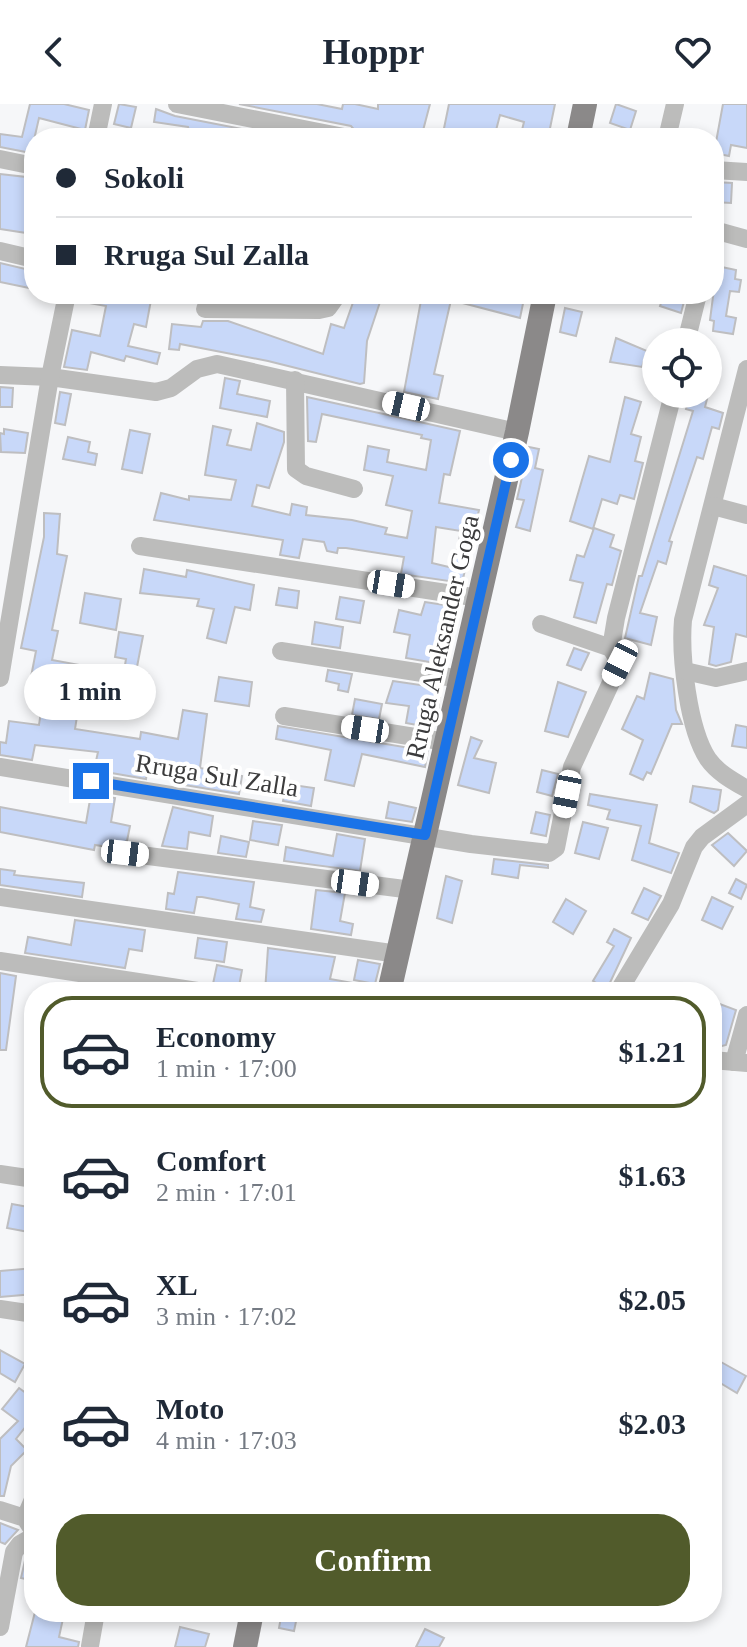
<!DOCTYPE html>
<html lang="en">
<head>
<meta charset="utf-8">
<style>
	body { margin:0; font-family:Georgia,serif; background:#f6f6f7; color:#1f2937; height:100vh; display:flex; flex-direction:column; font-size:30px; white-space:nowrap }
	* { box-sizing:border-box; margin:0 }
	p { font-size:26px; color:#747a83 }
	.icon { flex:none; width:44px; height:44px; fill:none; stroke:currentColor; stroke-width:2; stroke-linecap:round; stroke-linejoin:round }
	.map { position:relative; flex:1; overflow:hidden }
	.panel { position:absolute; left:24px; top:878px; width:698px; height:640px; display:flex; flex-direction:column; background:#fff; border-radius:32px; box-shadow:0 4px 12px #0003 }
	.panel>* { flex:none }
	.banner { position:absolute; left:24px; top:24px; width:700px; height:176px; border-radius:32px; box-shadow:0 4px 12px #0003; display:grid; align-content:center; height:176px; padding:0 32px; background:#fff }
	.tools { position:absolute; left:642px; top:224px; display:grid; gap:16px }
	.tools a { display:grid; place-items:center; width:80px; height:80px; border-radius:50%; background:#fff; box-shadow:0 4px 12px #0003; font-size:40px }
	.end { position:absolute; width:36px; height:36px; margin:-18px; border:10px solid #1a73e8; background:#fff; box-shadow:0 0 0 4px #fff }
	.from { border-radius:50% }
	.bubble { position:absolute; height:56px; border-radius:28px; background:#fff; box-shadow:0 4px 12px #0003; font-size:26px; font-weight:600; line-height:56px; text-align:center }
	.car { position:absolute; width:24px; height:48px; margin:-24px -12px; border-radius:10px; box-shadow:0 0 6px 2px #0007; background:linear-gradient(#fff 24%,#345 0 40%,#fff 0 76%,#345 0 86%,#fff 0) }
	.banner b { display:flex; align-items:center; gap:28px; height:76px; font-size:30px }
	.banner b+b { border-top:2px solid #e0e1e3 }
	.banner i { width:20px; height:20px; background:#1f2937 }
	ul { padding:14px 0 0; list-style:none }
	li { display:flex; align-items:center; gap:24px; height:112px; margin:0 16px 12px; padding:0 16px; border:4px solid transparent; border-radius:32px }
	li div { flex:1 }
	li b { display:block; font-size:30px }
	li em { font-style:normal; font-weight:600 }
	li.current { border-color:#515b2b }
	li>.icon { width:72px; height:72px; stroke-width:1.5 }
	.action { display:flex; gap:16px; margin-top:auto; padding:16px 32px }
	.action a { flex:1; height:92px; border-radius:32px; background:#515b2b; color:#fff; font-size:32px; font-weight:600; line-height:92px; text-align:center }
	header { display:flex; justify-content:space-between; align-items:center; height:104px; padding:0 32px; background:#fff; font-size:36px; font-weight:600 }
	.map>svg:first-child { display:block }
	.building { fill:#c8d8f9; stroke:#bebec0; stroke-width:2; fill-rule:evenodd }
	.lines { fill:none; stroke-linecap:round; stroke-linejoin:round }
	.minor { stroke:#bcbcbb; stroke-width:18 }
	.major { stroke:#8b8989; stroke-width:24 }
	.route { stroke:#1a73e8; stroke-width:10 }
	.labels { text-anchor:middle; stroke-width:8; stroke-linejoin:round; paint-order:stroke }
	.street-label { font-size:26px; fill:#3b3b3c; stroke:#fff }
</style>
</head>
<body>
<header><svg class="icon" aria-label="back" viewBox="0 0 24 24"><path d="M15 5l-7 7 7 7"/></svg>Hoppr<svg class="icon" aria-label="heart" viewBox="0 0 24 24"><path d="M12 20l-8-8c-3-5 5-10 8-4 3-6 11-1 8 4z"/></svg></header>
<div class="map">
<svg width="747" height="1543" viewBox="0 0 747 1543">
	<rect width="100%" height="100%" fill="#f6f7f9"/>
	<g class="building">
		<polygon points="30,0 64,0 89,6 85,26 39,14 31,49 0,43 0,30 22,33"/>
		<polygon points="119,0 136,3 131,24 114,20"/>
		<polygon points="239,0 317,0 342,5 343,0 355,0 378,5 378,0 430,0 421,34 372,26 367,34 361,34 351,22"/>
		<polygon points="449,0 555,0 548,34 520,34 524,18 500,11 494,34 442,34"/>
		<polygon points="616,0 636,7 630,26 610,19"/>
		<polygon points="723,0 747,0 747,44 731,41 729,52 714,49"/>
		<polygon points="156,5 175,12 278,32 226,34 210,30 191,34 188,23 154,18"/>
		<polygon points="0,70 26,73 26,76 34,78 33,130 0,125"/>
		<polygon points="715,78 732,79 731,99 714,98"/>
		<polygon points="0,159 34,167 34,185 0,178"/>
		<polygon points="717,162 736,166 735,175 741,176 739,188 730,187 726,212 736,214 733,230 713,227 714,217 710,216"/>
		<polygon points="79,190 116,190 151,196 146,223 134,220 128,242 160,249 157,260 126,252 124,257 91,248 87,266 64,263 72,226 100,232 106,202 78,197"/>
		<polygon points="356,190 380,198 367,237 364,279 360,280 268,257 180,240 179,246 169,245 172,220 201,223 203,217 228,217 323,250 331,220 344,224"/>
		<polygon points="428,190 525,190 520,214 451,196 434,270 443,272 438,295 404,288 422,191"/>
		<polygon points="664,190 686,190 681,209 660,202"/>
		<polygon points="565,204 582,208 576,232 560,228"/>
		<polygon points="616,234 647,247 642,263 610,258"/>
		<polygon points="225,274 240,277 237,290 270,297 267,313 220,304"/>
		<polygon points="0,283 13,284 12,303 0,303"/>
		<polygon points="60,288 71,290 65,321 55,319"/>
		<polygon points="690,290 707,295 705,303 723,309 719,325 712,323 703,355 697,353 669,437 672,438 666,460 658,457 640,509 657,513 651,541 625,534 639,472 642,472 693,307 686,305"/>
		<path d="M307,293L460,327L450,371L444,370L439,399L479,406L462,479L401,470L404,453L346,444H338L337,449L327,447L324,438L303,435L299,454L280,451L283,436L154,416L161,389L189,396V392L231,396L236,376L205,371L213,322L231,326L227,341L251,346L257,319L284,328V338L269,384L257,381L252,402L290,411L292,400L307,403L306,411L352,416L387,424L385,430L407,434L412,407L386,401L393,372L364,366L368,342L389,346L387,358L426,366L431,336L421,334L422,331L322,310L316,338L308,337ZM436,423L461,427L453,464L432,459Z"/>
		<polygon points="625,293 641,298 631,330 641,333 635,357 643,359 634,395 620,391 617,400 602,395 593,425 570,417 589,352 610,358"/>
		<polygon points="4,325 28,329 25,349 1,348 0,329 4,330"/>
		<polygon points="130,326 150,330 142,369 122,365"/>
		<polygon points="68,333 90,338 88,348 97,350 95,361 63,355"/>
		<polygon points="529,343 539,345 535,364 543,366 530,427 516,423 524,396 517,395"/>
		<polygon points="44,409 60,410 57,450 67,452 52,526 58,527 52,556 85,562 75,625 140,635 141,628 178,635 183,606 207,610 200,664 242,672 239,690 172,679 176,660 149,655 146,675 94,666 98,648 35,641 32,656 0,651 0,638 6,639 9,617 39,621 45,580 30,578 36,547 21,544 44,433"/>
		<polygon points="594,424 614,431 610,443 621,447 612,481 607,480 596,519 574,513 583,479 570,476 577,451 584,453"/>
		<polygon points="714,462 747,472 747,533 736,530 731,558 716,562 709,560 714,523 704,521 718,484 709,481"/>
		<polygon points="144,465 186,473 187,466 254,481 250,506 235,503 226,539 207,534 214,505 197,502 199,495 140,489"/>
		<polygon points="279,484 299,487 297,504 276,501"/>
		<polygon points="85,489 121,495 116,526 80,519"/>
		<polygon points="340,493 364,497 360,519 336,515"/>
		<polygon points="425,498 451,502 440,542 450,544 447,561 406,554 410,531 394,528 399,506 421,511"/>
		<polygon points="315,518 343,523 340,544 312,540"/>
		<polygon points="119,528 143,532 136,568 148,570 144,595 120,591 126,555 115,553"/>
		<polygon points="574,544 589,549 581,566 567,561"/>
		<polygon points="328,566 352,570 348,588 338,586 339,580 326,577"/>
		<polygon points="650,569 673,575 676,606 682,620 672,620 651,670 647,668 643,676 630,670 643,636 622,625 637,592 644,595"/>
		<polygon points="219,573 252,578 249,602 215,597"/>
		<polygon points="393,577 441,584 438,606 431,605 428,623 406,619 409,602 386,599"/>
		<polygon points="558,578 586,588 568,633 545,627"/>
		<polygon points="355,595 382,600 379,615 352,611"/>
		<polygon points="736,621 747,623 747,644 732,642"/>
		<polygon points="278,622 428,647 425,663 362,650 354,682 325,676 331,646 276,635"/>
		<polygon points="471,633 482,637 474,654 496,659 489,689 458,681"/>
		<polygon points="542,666 558,670 552,692 537,688"/>
		<polygon points="286,680 314,684 311,702 283,697"/>
		<polygon points="693,682 721,686 718,706 714,709 690,698"/>
		<polygon points="91,690 115,694 111,718 130,722 127,737 114,744 95,741 94,746 0,728 0,703 86,719"/>
		<polygon points="590,690 657,701 649,739 679,749 671,769 632,756 641,722 607,715 610,706 588,701"/>
		<polygon points="389,698 416,704 412,718 386,714"/>
		<polygon points="173,703 213,712 210,732 189,728 187,745 162,742"/>
		<polygon points="536,708 550,711 546,732 531,729"/>
		<polygon points="253,717 282,721 278,741 250,736"/>
		<polygon points="583,718 608,724 599,755 575,749"/>
		<polygon points="728,729 747,747 734,762 712,741"/>
		<polygon points="337,730 365,735 360,767 284,757 286,743 333,752"/>
		<polygon points="221,732 249,738 246,753 218,749"/>
		<polygon points="494,755 548,761 548,764 520,761 518,774 492,770"/>
		<polygon points="0,765 15,767 14,771 84,779 82,793 0,781"/>
		<polygon points="178,768 254,778 250,803 264,806 261,818 236,815 239,800 202,793 197,793 194,809 166,805 168,789 174,790"/>
		<polygon points="446,772 462,777 452,819 437,814"/>
		<polygon points="736,775 747,781 741,795 729,789"/>
		<polygon points="644,784 661,792 648,816 632,809"/>
		<polygon points="316,786 345,789 340,817 353,820 351,831 311,825"/>
		<polygon points="712,793 733,803 722,825 702,816"/>
		<polygon points="566,795 586,807 573,830 553,818"/>
		<polygon points="75,816 145,826 142,847 129,845 125,864 25,849 28,833 71,841"/>
		<polygon points="614,825 631,834 607,885 593,877 614,842 607,838"/>
		<polygon points="198,834 227,838 224,858 195,854"/>
		<polygon points="268,844 335,853 330,875 370,882 370,888 265,888"/>
		<polygon points="358,856 380,860 375,880 354,876"/>
		<polygon points="217,861 242,866 238,888 215,885 213,880"/>
		<polygon points="0,869 16,872 6,946 0,946"/>
		<polygon points="717,899 736,906 726,941 722,942 712,939 712,915"/>
		<polygon points="12,1100 34,1104 34,1129 7,1124"/>
		<polygon points="34,1164 34,1190 0,1193 0,1167"/>
		<polygon points="0,1246 25,1260 15,1278 0,1269"/>
		<polygon points="721,1258 746,1272 737,1289 712,1274"/>
		<polygon points="19,1284 34,1295 34,1312 16,1335 27,1346 11,1362 4,1392 0,1392 0,1335 18,1317 2,1305"/>
		<polygon points="0,1419 18,1426 5,1440 0,1438"/>
		<polygon points="34,1446 34,1477 21,1474 26,1452"/>
		<polygon points="35,1508 64,1510 59,1533 79,1538 78,1543 26,1543"/>
		<polygon points="282,1508 298,1508 294,1527 279,1524"/>
		<polygon points="180,1523 209,1530 205,1543 175,1543"/>
		<polygon points="425,1525 444,1534 439,1543 416,1543"/>
	</g>
	<g class="lines">
		<g class="minor">
			<polyline points="177,0 349,34"/>
			<polyline points="96,34 103,0"/>
			<polyline points="667,34 675,0"/>
			<polyline points="0,55 34,62"/>
			<polyline points="714,66 747,68"/>
			<polyline points="714,126 747,135"/>
			<polyline points="0,147 34,155"/>
			<polyline points="205,205 319,206 328,204 338,190"/>
			<polyline points="686,238 698,190"/>
			<path d="M747,265L683,516C680,551 688,625 708,655C718,669 733,677 747,685"/>
			<polyline points="0,271 50,273 156,288 171,284 197,265 217,260 517,328"/>
			<polyline points="295,276 296,365 306,372 354,385"/>
			<polyline points="713,402 747,411"/>
			<polyline points="140,442 479,494"/>
			<polyline points="541,520 611,544"/>
			<polyline points="281,547 461,575"/>
			<polyline points="685,567 716,574 747,567"/>
			<polyline points="0,574 50,273 67,190"/>
			<polyline points="284,612 446,638"/>
			<polyline points="0,663 471,740 549,749 556,744 572,663 620,559 611,544 616,514 673,290"/>
			<polyline points="125,749 412,786"/>
			<polyline points="0,793 398,850"/>
			<polyline points="0,857 204,888"/>
			<polyline points="618,888 671,800 694,743 702,733 747,700"/>
			<polyline points="712,956 747,959"/>
			<polyline points="734,958 747,911"/>
			<polyline points="0,1070 34,1075"/>
			<polyline points="712,1167 712,1204"/>
			<polyline points="0,1205 34,1210"/>
			<polyline points="0,1406 25,1414 34,1428"/>
			<polyline points="25,1414 34,1393"/>
			<polyline points="0,1523 14,1448 20,1440 34,1432"/>
			<polyline points="90,1542 96,1508"/>
		</g>
		<g class="major">
			<polyline points="578,34 585,0"/>
			<polyline points="389,888 517,328 545,190"/>
			<polyline points="245,1543 252,1508"/>
		</g>
	</g>
	<g class="lines">
		<polyline class="route" points="91,677 425,731 511,356"/>
	</g>
	<g class="labels">
		<g class="street-label">
			<text transform="translate(442 533) rotate(-77)" y="9">Rruga Aleksander Goga</text>
			<text transform="translate(217 671) rotate(9)" y="9">Rruga Sul Zalla</text>
		</g>
	</g>
</svg>
<div class="tools">
<a><svg class="icon" aria-label="locate" viewBox="0 0 24 24"><circle cx="12" cy="12" r="6"/><path d="M12 2v4M12 18v4M2 12h4M18 12h4"/></svg></a>
</div>
<i class="end from" style="left:511px;top:356px"></i>
<i class="end" style="left:91px;top:677px"></i>
<div class="bubble" style="left:24px;top:560px;width:132px">1 min</div>
<i class="car" style="left:406px;top:302px;rotate:283deg"></i>
<i class="car" style="left:391px;top:480px;rotate:99deg"></i>
<i class="car" style="left:620px;top:559px;rotate:207deg"></i>
<i class="car" style="left:365px;top:625px;rotate:279deg"></i>
<i class="car" style="left:567px;top:690px;rotate:191deg"></i>
<i class="car" style="left:125px;top:749px;rotate:97deg"></i>
<i class="car" style="left:355px;top:779px;rotate:98deg"></i>
<div class="banner">
<b><i class="from"></i>Sokoli</b>
<b><i></i>Rruga Sul Zalla</b>
</div>
<section class="panel">
<ul>
<li class="current"><svg class="icon" aria-label="car" viewBox="0 0 24 24"><path d="M5 17H2v-5l4-1 3-4h7l3 4 3 1v5h-3M9 17h6M6 11h13"/><circle cx="7" cy="17" r="2"/><circle cx="17" cy="17" r="2"/></svg><div><b>Economy</b><p>1 min · 17:00</p></div><em>$1.21</em></li>
<li><svg class="icon" aria-label="car" viewBox="0 0 24 24"><path d="M5 17H2v-5l4-1 3-4h7l3 4 3 1v5h-3M9 17h6M6 11h13"/><circle cx="7" cy="17" r="2"/><circle cx="17" cy="17" r="2"/></svg><div><b>Comfort</b><p>2 min · 17:01</p></div><em>$1.63</em></li>
<li><svg class="icon" aria-label="car" viewBox="0 0 24 24"><path d="M5 17H2v-5l4-1 3-4h7l3 4 3 1v5h-3M9 17h6M6 11h13"/><circle cx="7" cy="17" r="2"/><circle cx="17" cy="17" r="2"/></svg><div><b>XL</b><p>3 min · 17:02</p></div><em>$2.05</em></li>
<li><svg class="icon" aria-label="car" viewBox="0 0 24 24"><path d="M5 17H2v-5l4-1 3-4h7l3 4 3 1v5h-3M9 17h6M6 11h13"/><circle cx="7" cy="17" r="2"/><circle cx="17" cy="17" r="2"/></svg><div><b>Moto</b><p>4 min · 17:03</p></div><em>$2.03</em></li>
</ul>
<div class="action"><a>Confirm</a></div>
</section>
</div>
</body>
</html>
